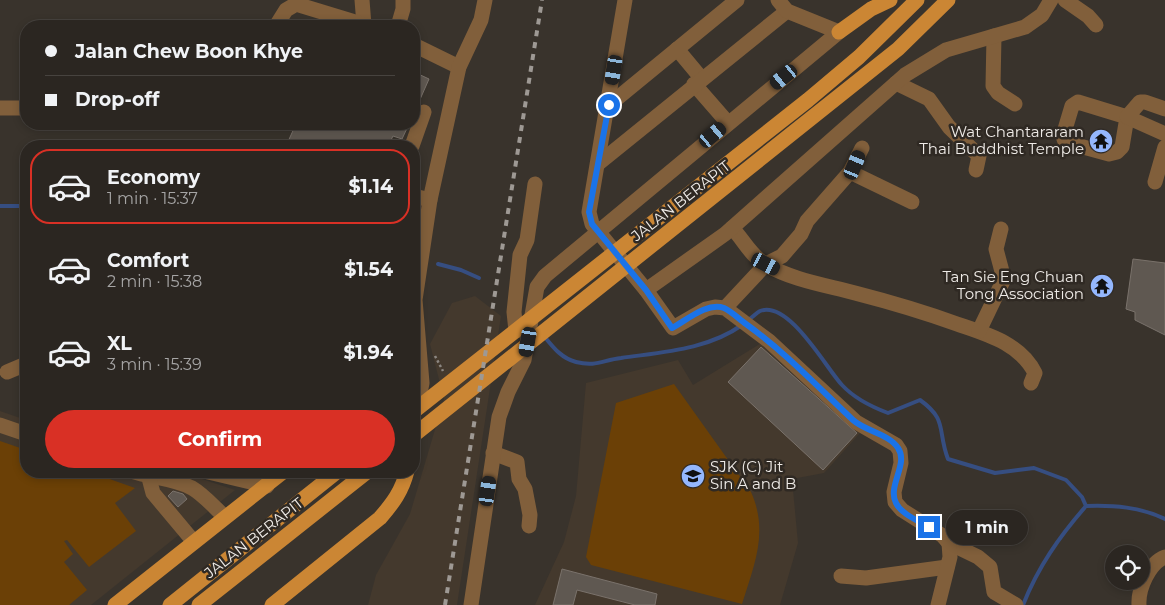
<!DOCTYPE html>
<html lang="en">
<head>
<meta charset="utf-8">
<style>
	body { margin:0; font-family:Montserrat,sans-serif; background:#332e2a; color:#f1f3f6; height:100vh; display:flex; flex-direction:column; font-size:19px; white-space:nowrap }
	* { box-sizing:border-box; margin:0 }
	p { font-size:16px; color:#a6a5a5 }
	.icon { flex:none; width:28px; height:28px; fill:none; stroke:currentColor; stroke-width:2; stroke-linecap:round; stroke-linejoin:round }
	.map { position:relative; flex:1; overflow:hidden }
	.side { position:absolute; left:20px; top:140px; width:400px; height:338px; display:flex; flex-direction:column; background:#2b2621; border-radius:20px; box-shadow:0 2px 8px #0003,0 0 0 1px #47433f }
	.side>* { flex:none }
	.top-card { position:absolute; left:20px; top:20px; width:400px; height:110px; border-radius:20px; box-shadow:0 2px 8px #0003,0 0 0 1px #47433f; display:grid; align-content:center; height:110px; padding:0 25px; background:#2b2621 }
	.controls { position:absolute; left:1105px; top:545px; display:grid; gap:10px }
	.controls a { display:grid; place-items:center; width:45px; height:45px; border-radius:50%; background:#2b2621; box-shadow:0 2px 8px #0003,0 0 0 1px #47433f; font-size:25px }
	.end { position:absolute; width:22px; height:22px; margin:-11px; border:6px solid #1a73e8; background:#fff; box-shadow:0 0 0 2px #fff }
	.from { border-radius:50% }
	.bubble { position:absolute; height:35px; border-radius:18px; background:#2b2621; box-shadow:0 2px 8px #0003,0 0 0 1px #47433f; font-size:16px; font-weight:700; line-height:35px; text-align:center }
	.car { position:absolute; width:15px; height:30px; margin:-15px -8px; border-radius:6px; box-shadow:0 0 4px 1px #0007; background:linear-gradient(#222 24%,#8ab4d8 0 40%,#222 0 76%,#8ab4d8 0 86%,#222 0) }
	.top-card b { display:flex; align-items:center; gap:18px; height:48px; font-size:19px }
	.top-card b+b { border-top:1px solid #47433f }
	.top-card i { width:12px; height:12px; background:#f1f3f6 }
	ul { padding:9px 0 0; list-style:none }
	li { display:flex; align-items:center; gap:15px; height:75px; margin:0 10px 8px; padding:0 15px; border:2px solid transparent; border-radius:20px }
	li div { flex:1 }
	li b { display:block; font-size:19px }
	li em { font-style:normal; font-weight:700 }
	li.active { border-color:#d93025 }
	li>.icon { width:45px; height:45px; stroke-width:1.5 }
	.cta { display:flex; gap:10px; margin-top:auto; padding:10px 25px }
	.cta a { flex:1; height:58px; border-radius:30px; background:#d93025; color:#fff; font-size:20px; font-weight:700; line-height:58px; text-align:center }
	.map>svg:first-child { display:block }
	.built { fill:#44392d }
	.green { fill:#6b4006 }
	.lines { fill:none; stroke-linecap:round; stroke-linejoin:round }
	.stream { stroke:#364e81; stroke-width:4 }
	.building { fill:#5f5851; stroke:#7a726b }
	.path { stroke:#8c8782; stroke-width:2.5; stroke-dasharray:2.5 2.5; stroke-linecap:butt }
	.minor { stroke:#815f3b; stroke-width:15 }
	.major { stroke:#cb8634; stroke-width:15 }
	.rail { stroke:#9e9994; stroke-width:4; stroke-dasharray:6 6; stroke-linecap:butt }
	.route { stroke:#1a73e8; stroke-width:6 }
	.labels { text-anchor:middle; stroke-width:5; stroke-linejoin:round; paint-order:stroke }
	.poi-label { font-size:15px; fill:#efebe7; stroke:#2f2923; text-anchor:end }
	.street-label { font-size:15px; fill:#efebe7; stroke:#2f2923 }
</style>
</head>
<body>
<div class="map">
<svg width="1165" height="605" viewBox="0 0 1165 605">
	<rect width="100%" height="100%" fill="#39332c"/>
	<g class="built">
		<polygon points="475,296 501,316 457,605 368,605 376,575 410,514 444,399 430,344 452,303"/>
		<polygon points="763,342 860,433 824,473 792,479 798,543 780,605 535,605 564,542 576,496 586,383 678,360 693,385"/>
		<polygon points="0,411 26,420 26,471 178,471 235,490 91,605 0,605"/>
	</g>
	<g class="green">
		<path d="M674,384L751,492C769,532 754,565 742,604L591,565L586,557L616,403Z"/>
		<polygon points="0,441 26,450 26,471 87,471 135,488 115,503 136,531 89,567 67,540 64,541 73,554 64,562 87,590 69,605 0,605"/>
	</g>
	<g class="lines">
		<g class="stream">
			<polyline points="0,206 21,206 26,203"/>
			<polyline points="438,264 461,270 479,278"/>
			<path d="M748,320C752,318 756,313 760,311C789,300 826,368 842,385C854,398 872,407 888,413L920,400C948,420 937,430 948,459L995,473L1034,468L1066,480L1082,497L1086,506C1059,537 1038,567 1023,605"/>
			<path d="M544,336C553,347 561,358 576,362C596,367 603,360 621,358C662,352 707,350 742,325"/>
			<path d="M1086,506C1114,505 1140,507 1165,519"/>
		</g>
	</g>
	<g class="building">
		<polygon points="414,72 429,79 414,113"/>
		<polygon points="296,124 409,124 402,139 393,136 388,146 286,146"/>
		<polygon points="1133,259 1165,263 1165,335 1135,320 1135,312 1126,309"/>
		<polygon points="761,347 857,433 823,470 728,382"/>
		<polygon points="173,491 183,494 187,499 178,507 168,496"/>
		<polygon points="562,569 657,594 655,605 635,605 577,590 573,605 553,605"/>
	</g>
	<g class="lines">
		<polyline class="path" points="435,356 443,371"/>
		<g class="minor">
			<polyline points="362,0 364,25"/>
			<polyline points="625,0 589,212 592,224 646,290 673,328 706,309 715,307 725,308 769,341 856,422 896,445 900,451 901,463 894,492 895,502 902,510 943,536 949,543 978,557 990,567 994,592 1016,605"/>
			<polyline points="1065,0 1088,16 1096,25"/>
			<polyline points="276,26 286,10 296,4 368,26"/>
			<polyline points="398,26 403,9 403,0"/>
			<polyline points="994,36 993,86 998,93 1015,104"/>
			<polyline points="414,45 459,67"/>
			<polyline points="677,49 702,79"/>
			<polyline points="896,83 929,99 949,127 979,156 976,170"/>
			<polyline points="694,84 728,123"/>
			<polygon points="1078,102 1127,117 1122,147 1117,152 1109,154 1065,142 1063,136 1072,106"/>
			<polyline points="609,105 737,0"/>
			<polyline points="1,108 26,108"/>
			<polyline points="1165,109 1145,102 1140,102 1127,117 1165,134"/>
			<polyline points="412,146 424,112"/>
			<polyline points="599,163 787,11"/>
			<polyline points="850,172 912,202"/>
			<polyline points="1155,182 1165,147"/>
			<polyline points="414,196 430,200"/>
			<path d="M732,228C744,240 750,255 765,264C792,280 825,285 855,293C890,302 924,312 957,324C986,334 1020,343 1035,373L1031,383"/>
			<polyline points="646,290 725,234 905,75 946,50 1025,27 1042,15 1051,0"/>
			<polyline points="725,308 766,264 782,256 801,234 807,221 850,172 862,148"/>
			<polyline points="516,331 514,312 520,255 527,240 535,184"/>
			<polyline points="979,331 1004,279 996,249 1001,229"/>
			<polyline points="7,372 26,364"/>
			<polyline points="418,403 422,383 415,300 430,200 459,67 481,20 485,0"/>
			<polyline points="0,425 26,434"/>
			<polyline points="493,453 517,462 519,479 525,489 530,515 529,526"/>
			<path d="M131,471C151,478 173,478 192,488C204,495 215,508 225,517"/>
			<polyline points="204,471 267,486"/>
			<polyline points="149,478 153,493 194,542"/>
			<polyline points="841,576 866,578 947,567"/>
			<polyline points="471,605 499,417 508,392 524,360 537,287 545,276 839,32 787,11 778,0"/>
			<polyline points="938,605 950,557 949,543"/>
			<path d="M1139,605C1138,589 1149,563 1165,557"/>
		</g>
		<g class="major">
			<polyline points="839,32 871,9 890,0"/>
			<polyline points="414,411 808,100 859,57 917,0"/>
			<polyline points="414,435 898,49 948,0"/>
			<polyline points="115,605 284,471"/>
			<polyline points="170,605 338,471"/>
			<polyline points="199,605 368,471"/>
			<path d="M272,605L380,518C393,503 402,491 407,471"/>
		</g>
		<polyline class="rail" points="445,605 542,0"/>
	</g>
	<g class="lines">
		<path class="route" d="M609,105L589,212L592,224L646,290L672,328C687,320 707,302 724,308C731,311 739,319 746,324C785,352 818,387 853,420C865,431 889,434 898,448C909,464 887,486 896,503C901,514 919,521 929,527"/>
	</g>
	<defs>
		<g id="temple-disc" transform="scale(1.25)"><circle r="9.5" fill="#94b7fd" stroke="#2f2923"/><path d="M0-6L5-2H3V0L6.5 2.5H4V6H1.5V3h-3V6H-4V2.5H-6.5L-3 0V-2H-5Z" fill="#111"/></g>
		<g id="school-disc" transform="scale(1.25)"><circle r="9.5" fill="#94b7fd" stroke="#2f2923"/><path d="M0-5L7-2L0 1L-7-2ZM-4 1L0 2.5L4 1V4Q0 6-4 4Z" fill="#111"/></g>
	</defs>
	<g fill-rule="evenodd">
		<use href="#temple-disc" x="1101" y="141"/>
		<use href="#temple-disc" x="1102" y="286"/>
		<use href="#school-disc" x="693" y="476"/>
	</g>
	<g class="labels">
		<g class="poi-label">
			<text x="1084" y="137">Wat Chantararam<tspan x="1084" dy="17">Thai Buddhist Temple</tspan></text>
			<text x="1084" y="282">Tan Sie Eng Chuan<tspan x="1084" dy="17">Tong Association</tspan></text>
			<text x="710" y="472" text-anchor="start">SJK (C) Jit<tspan x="710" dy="17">Sin A and B</tspan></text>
		</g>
		<g class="street-label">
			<text transform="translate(681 201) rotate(-38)" y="5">JALAN BERAPIT</text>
			<text transform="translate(254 538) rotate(-38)" y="5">JALAN BERAPIT</text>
		</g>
	</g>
</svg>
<div class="controls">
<a><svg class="icon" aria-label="locate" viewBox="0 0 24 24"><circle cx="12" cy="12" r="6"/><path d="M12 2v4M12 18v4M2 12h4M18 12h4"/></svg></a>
</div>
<i class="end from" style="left:609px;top:105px"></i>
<i class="end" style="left:929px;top:527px"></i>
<div class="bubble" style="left:946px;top:510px;width:82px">1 min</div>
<i class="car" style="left:614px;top:70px;rotate:189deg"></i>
<i class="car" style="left:784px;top:77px;rotate:231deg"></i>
<i class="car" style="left:713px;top:135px;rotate:50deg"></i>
<i class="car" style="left:855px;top:165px;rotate:23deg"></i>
<i class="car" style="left:766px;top:264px;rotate:117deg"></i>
<i class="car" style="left:528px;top:342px;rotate:190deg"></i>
<i class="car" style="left:488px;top:491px;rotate:8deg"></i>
<div class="top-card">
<b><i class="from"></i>Jalan Chew Boon Khye</b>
<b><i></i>Drop-off</b>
</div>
<section class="side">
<ul>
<li class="active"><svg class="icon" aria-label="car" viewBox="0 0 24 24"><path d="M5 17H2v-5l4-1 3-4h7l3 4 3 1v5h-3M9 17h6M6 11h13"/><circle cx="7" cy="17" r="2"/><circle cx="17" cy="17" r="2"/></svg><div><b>Economy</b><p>1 min · 15:37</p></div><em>$1.14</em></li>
<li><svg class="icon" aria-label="car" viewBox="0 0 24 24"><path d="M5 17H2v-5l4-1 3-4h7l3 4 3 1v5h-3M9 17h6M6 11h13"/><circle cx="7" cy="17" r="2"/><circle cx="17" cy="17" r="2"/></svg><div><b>Comfort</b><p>2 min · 15:38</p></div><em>$1.54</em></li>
<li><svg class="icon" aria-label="car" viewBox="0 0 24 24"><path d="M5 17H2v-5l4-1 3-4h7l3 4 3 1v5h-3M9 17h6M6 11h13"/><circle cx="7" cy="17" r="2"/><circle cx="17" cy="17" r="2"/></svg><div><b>XL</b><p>3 min · 15:39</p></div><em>$1.94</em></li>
</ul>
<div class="cta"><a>Confirm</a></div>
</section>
</div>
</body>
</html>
